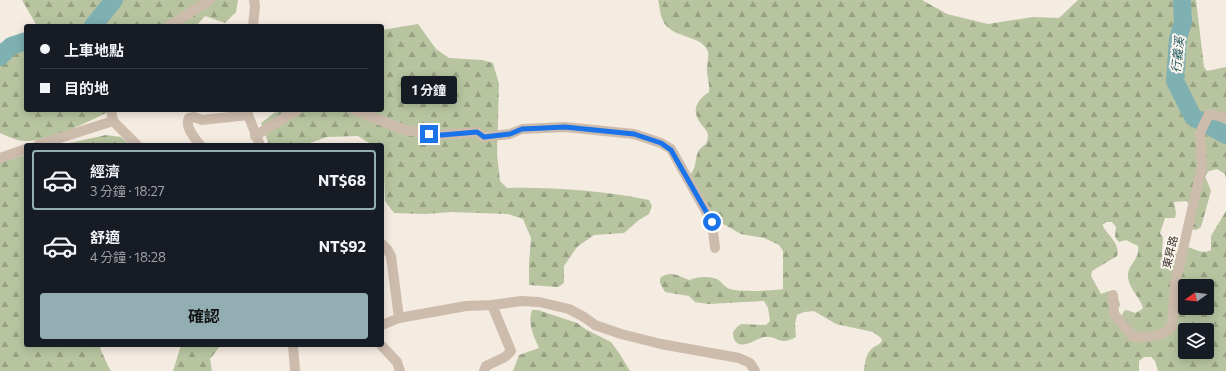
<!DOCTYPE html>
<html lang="zh-TW">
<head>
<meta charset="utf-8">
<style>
	body { margin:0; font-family:Commissioner,"Noto Sans TC",sans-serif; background:#242831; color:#f1f3f6; height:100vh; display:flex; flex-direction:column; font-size:15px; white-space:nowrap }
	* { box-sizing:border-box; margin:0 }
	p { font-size:13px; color:#9ea1a6 }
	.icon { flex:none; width:22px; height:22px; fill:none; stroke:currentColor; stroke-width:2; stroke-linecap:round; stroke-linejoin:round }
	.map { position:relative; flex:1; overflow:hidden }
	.details { position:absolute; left:24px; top:143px; width:360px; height:204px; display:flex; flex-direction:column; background:#171b24; border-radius:4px; box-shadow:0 2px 10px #0003 }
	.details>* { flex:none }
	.top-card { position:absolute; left:24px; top:24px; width:360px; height:88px; border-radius:4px; box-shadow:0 2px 10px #0003; display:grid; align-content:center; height:88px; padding:0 16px; background:#171b24 }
	.needle { width:26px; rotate:256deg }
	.tools { position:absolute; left:1178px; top:279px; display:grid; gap:8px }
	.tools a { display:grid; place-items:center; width:36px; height:36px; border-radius:4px; background:#171b24; box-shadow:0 2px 10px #0003; font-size:20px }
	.end { position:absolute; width:18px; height:18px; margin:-9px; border:5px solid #1a73e8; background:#fff; box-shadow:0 0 0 2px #fff }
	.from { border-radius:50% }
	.bubble { position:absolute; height:28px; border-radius:4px; background:#171b24; box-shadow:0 2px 10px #0003; font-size:13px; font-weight:700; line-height:28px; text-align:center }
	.top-card b { display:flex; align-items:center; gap:14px; height:38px; font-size:15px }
	.top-card b+b { border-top:1px solid #363941 }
	.top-card i { width:10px; height:10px; background:#f1f3f6 }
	ul { padding:7px 0 0; list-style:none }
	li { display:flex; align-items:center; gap:12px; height:60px; margin:0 8px 6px; padding:0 8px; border:2px solid transparent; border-radius:4px }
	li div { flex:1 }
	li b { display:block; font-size:15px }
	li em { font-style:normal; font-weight:700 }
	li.on { border-color:#92aeb2 }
	li>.icon { width:36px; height:36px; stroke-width:1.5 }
	.button { display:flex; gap:8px; margin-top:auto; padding:8px 16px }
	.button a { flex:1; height:46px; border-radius:4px; background:#92aeb2; color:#111; font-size:16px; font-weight:700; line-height:46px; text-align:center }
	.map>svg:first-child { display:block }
	.forest { fill:url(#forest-firs); fill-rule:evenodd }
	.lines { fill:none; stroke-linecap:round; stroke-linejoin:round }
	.river { stroke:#7fb0b2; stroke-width:18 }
	.minor { stroke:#cdbbac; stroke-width:10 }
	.route { stroke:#1a73e8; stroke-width:5 }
	.labels { text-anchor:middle; stroke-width:4; stroke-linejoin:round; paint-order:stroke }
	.street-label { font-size:11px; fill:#3b302b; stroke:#fbf5ee }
	.water-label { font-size:12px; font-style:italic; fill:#1f5a5e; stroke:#fbf5ee }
</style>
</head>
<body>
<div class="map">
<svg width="1226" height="371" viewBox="0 0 1226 371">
	<defs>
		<pattern id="forest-firs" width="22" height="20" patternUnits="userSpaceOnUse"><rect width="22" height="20" fill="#b8c4a0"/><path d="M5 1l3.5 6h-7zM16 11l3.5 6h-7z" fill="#97a083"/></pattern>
	</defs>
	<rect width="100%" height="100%" fill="#f4ebe1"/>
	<g class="forest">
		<polygon points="22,0 238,0 236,12 225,23 205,16 196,26 37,26"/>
		<path d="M658,0H922L947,14L988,24L1033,17L1059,18L1078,0H1196L1204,67L1207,71L1226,67V179L1225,174L1217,169L1209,171L1205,176L1211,191L1201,227L1196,230L1186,228L1190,205L1186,201L1174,202L1176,213L1175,218H1165L1160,233L1163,238L1162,252L1163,261L1167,262C1173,258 1175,252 1180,248C1184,248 1188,247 1191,248C1199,251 1202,254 1211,250V236L1226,211V371H1158L1155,361L1151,357H1144L1139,361V371H864C865,362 866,352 874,347C877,345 879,345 882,341L881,338L873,332L836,324L814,311L804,312L797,315L795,324L796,337C777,347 779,335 764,337C756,339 745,348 737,343C734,341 733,336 733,332L737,327L741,324L766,325L770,321L768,308L764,301L708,304L695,302L689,296L665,292L660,283V278C671,270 678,276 689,280C698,277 712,275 720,281C723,284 726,288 730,289C739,292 773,291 783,289V251L779,245L764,238L741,234L723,224L711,212L690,175C700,164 691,153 706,144C707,142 708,138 708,135C707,130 704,128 701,124C691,110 696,101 709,92C710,84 707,78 707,70C707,64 709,57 708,52C704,36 674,38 665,24C660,17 660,8 658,0ZM1106,222H1112L1116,227L1115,237L1119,242L1126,240L1138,246C1140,261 1127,264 1128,277C1129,289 1140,297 1143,308L1141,310L1135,313L1127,310L1124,311L1121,317L1117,313V308L1120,306C1120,299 1115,294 1109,291L1101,294L1091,276L1092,271L1117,256C1121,245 1107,234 1102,225ZM1185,286H1207V308H1185ZM1185,330H1207V352H1185Z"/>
		<path d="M418,24L436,49L449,58L482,60L493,63L499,84L497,154L500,181L507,188C554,187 603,191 649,200L652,206L649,214L639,220L624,233L594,235L577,247L564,266V283L558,287L529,285V264L531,238L523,219L508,214L451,212L425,214L394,213L385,201L384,171L382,167V145H372L358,136L327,137L304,145H269L261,123L274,113L281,110H382V30Z"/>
		<path d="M17,36H26V110H112C85,123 57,139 27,141C19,142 7,136 0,133V41L2,48Z"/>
		<polygon points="106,135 121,137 130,145 61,145"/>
		<polygon points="26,155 26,345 104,345 100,348 108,366 111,371 0,371 0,161 3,161"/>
		<path d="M532,310H538L577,323L587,330L611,342L619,353L630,371H513L519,355L539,348C534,337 527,323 532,310Z"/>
		<polygon points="181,345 221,345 210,359 212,371 173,371"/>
	</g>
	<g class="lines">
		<g class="river">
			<polyline points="1182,0 1183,22 1178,39 1175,81 1193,117 1226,135"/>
			<polyline points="93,26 114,0"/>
			<polyline points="0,57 11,46 26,41"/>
		</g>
		<g class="minor">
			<polyline points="169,26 210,0"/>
			<polyline points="253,26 255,6 254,0"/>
			<polyline points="247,110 248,115 260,145"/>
			<polyline points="354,110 405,130 429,134 442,135 477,132 484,137 510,134 522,129 565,127 634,134 661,143 671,149 712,222 715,248"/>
			<polyline points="113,121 137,145"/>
			<polyline points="255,136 290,114 298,110"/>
			<polyline points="38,145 113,121 111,110"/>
			<path d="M200,145C195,138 184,127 189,118L194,117L202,120L248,115"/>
			<polyline points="0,158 26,149"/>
			<polyline points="382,244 387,249 391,256 399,318"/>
			<path d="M1113,295L1114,314L1133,337C1149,337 1159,338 1172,327L1175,284L1202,166L1200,133L1209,114L1226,118"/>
			<polyline points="382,325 399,318 466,306 492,305 522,301 539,302 569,309 584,317 595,325 621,334 661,344 739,358 750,363 755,371"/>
			<polyline points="293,345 295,371"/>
			<polyline points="381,345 397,362 400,371"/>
			<polyline points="484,371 486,366 505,357 511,351 492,305"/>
		</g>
	</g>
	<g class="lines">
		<polyline class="route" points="429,134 442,135 477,132 484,137 510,134 522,129 565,127 634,134 661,143 671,150 712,222"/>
	</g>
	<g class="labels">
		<g class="street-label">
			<text transform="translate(1170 252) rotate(-77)" y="4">東昇路</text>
		</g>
		<g class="water-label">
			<text transform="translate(1178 55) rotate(-84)" y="4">行義溪</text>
		</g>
	</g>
</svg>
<div class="tools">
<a><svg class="needle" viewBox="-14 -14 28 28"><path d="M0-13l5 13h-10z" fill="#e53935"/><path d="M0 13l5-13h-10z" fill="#9ea1a6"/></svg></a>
<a><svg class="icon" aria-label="layers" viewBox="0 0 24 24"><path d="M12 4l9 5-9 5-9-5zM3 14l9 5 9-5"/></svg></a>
</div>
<i class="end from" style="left:712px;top:222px"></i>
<i class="end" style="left:429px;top:134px"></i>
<div class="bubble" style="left:401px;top:76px;width:56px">1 分鐘</div>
<div class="top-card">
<b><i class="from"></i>上車地點</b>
<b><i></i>目的地</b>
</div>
<section class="details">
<ul>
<li class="on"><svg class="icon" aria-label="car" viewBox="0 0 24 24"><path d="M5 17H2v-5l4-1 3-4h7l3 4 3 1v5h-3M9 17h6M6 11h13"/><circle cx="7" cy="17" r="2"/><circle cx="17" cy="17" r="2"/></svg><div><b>經濟</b><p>3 分鐘 · 18:27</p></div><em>NT$68</em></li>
<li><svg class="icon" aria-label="car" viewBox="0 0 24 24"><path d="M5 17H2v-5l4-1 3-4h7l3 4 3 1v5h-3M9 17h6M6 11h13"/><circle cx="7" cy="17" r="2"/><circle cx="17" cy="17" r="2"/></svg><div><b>舒適</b><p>4 分鐘 · 18:28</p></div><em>NT$92</em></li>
</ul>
<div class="button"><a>確認</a></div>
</section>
</div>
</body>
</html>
